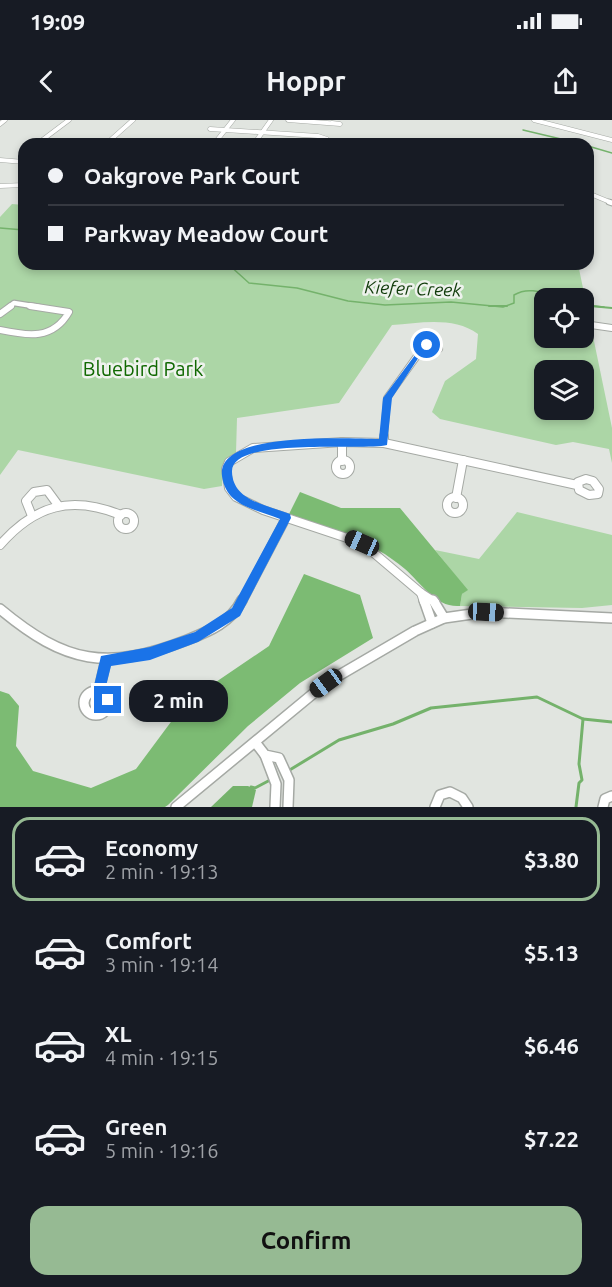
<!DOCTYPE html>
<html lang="en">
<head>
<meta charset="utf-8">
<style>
	body { margin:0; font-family:Ubuntu,sans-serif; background:#20242c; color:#f1f3f6; height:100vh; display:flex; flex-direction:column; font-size:22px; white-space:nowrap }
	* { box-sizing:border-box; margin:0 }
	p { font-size:20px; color:#9ea1a6 }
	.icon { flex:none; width:33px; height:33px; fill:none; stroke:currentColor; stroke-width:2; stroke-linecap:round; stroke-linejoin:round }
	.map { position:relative; height:687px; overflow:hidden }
	.sheet { display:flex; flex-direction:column; background:#171b24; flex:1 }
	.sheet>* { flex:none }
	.top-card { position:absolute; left:18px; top:18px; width:576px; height:132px; border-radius:18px; box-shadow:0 3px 9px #0003; display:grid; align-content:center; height:132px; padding:0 30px; background:#171b24 }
	.tools { position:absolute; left:534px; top:168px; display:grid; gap:12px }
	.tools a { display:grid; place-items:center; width:60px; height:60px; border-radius:12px; background:#171b24; box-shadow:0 3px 9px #0003; font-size:30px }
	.end { position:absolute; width:27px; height:27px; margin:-14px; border:8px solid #1a73e8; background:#fff; box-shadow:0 0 0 3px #fff }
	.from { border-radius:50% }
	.bubble { position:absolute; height:42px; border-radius:18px; background:#171b24; box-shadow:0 3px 9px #0003; font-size:20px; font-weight:600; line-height:42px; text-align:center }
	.car { position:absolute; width:18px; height:36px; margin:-18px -9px; border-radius:8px; box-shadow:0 0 4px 2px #0007; background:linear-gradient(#222 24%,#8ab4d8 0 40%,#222 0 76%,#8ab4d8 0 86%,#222 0) }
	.top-card b { display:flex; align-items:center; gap:21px; height:57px; font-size:22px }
	.top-card b+b { border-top:2px solid #363941 }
	.top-card i { width:15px; height:15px; background:#f1f3f6 }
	ul { padding:10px 0 0; list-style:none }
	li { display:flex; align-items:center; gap:18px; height:84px; margin:0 12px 9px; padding:0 18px; border:3px solid transparent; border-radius:18px }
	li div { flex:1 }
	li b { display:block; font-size:22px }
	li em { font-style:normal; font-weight:600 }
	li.selected { border-color:#96ba93 }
	li>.icon { width:54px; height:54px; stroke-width:1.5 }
	.cta { display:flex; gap:12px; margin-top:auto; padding:12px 30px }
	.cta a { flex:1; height:69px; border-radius:18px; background:#96ba93; color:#111; font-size:24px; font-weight:600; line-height:69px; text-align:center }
	.status { display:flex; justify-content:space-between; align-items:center; height:42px; padding:0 30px; background:#171b24; direction:ltr }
	.status svg { height:16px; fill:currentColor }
	header { display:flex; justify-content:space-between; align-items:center; height:78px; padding:0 30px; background:#171b24; font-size:27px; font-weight:600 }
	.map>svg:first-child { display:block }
	.green { fill:#acd6a6; fill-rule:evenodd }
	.forest { fill:#7cbb73 }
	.water { fill:#74b26b }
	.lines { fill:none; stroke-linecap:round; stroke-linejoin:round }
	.stream-far2 { stroke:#74b26b; stroke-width:1.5 }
	.stream-far1 { stroke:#74b26b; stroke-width:2 }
	.stream { stroke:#74b26b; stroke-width:3 }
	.minor-far4-casing { stroke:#a5a9a4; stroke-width:5 }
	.minor-far3-casing { stroke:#a5a9a4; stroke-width:7 }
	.minor-far2-casing { stroke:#a5a9a4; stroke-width:8 }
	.minor-far1-casing { stroke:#a5a9a4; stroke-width:10 }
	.minor-casing { stroke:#a5a9a4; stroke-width:12 }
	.minor-far4 { stroke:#fff; stroke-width:4 }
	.minor-far3 { stroke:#fff; stroke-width:4.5 }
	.minor-far2 { stroke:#fff; stroke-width:6 }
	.minor-far1 { stroke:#fff; stroke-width:8 }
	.minor { stroke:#fff; stroke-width:9 }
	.route { fill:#1a73e8 }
	.labels { text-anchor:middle; stroke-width:5; stroke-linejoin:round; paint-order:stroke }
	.far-water-label { font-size:18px; font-style:italic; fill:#0f3a09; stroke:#eef2ed }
	.park-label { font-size:20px; fill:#0f6800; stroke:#eef2ed }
</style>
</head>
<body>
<div class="status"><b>19:09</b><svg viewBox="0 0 49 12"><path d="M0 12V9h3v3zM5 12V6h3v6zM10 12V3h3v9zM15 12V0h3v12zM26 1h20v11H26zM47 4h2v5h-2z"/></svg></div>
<header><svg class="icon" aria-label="back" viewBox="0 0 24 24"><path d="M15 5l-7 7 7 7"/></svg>Hoppr<svg class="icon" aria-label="share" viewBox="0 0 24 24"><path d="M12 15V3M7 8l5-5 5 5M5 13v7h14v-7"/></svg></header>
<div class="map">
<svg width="612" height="687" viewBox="0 0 612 687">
	<rect width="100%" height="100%" fill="#e1e5e0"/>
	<g class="green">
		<path d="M12,84L24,85V144H578L612,308V343L609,329L573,322L556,325L440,299L432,292L445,261L476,239L478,214C454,196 420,203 392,205L339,283L237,298L236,333L223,347L222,366L204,369L18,330L0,355V97ZM544,178H584V218H544ZM544,250H584V290H544Z"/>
		<polygon points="517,392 612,415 612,485 582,488 460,486 462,474 467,470 435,430 479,439"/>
	</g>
	<g class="forest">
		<path d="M300,372L341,388H400L468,470L462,474L460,486C436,488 422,464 405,449C371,420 330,408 289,394Z"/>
		<polygon points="304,454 360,475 373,518 300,563 248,606 168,685 165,687 0,687 0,571 9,574 19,586 16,626 33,651 91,668 136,649 185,583 269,526"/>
	</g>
	<polygon class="water" points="233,666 248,666 256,670 252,687 211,687"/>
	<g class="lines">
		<g class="stream-far2">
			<polyline points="523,10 582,24"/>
			<polyline points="588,26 612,33"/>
			<polyline points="0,108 24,110"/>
			<path d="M228,144L249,163L297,168L348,181L385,185L451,182L503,187L514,183V175C529,166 543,173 559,178"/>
			<polyline points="584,185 604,187"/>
		</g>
		<g class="stream-far1">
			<polyline points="489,186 507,186"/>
			<polyline points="590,186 612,188"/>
		</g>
		<g class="stream">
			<polyline points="288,651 339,620 393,604 431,588 537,577 583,599 612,602"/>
			<polyline points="251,667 255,668 272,659"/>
			<polyline points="576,687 579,663 582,660 579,644 583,599"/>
		</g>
		<g class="minor-far4-casing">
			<g id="minor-far4">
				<polyline points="288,0 340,4 332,3"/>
				<polyline points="534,0 612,20"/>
				<polyline points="0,4 5,0"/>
				<polyline points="210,9 318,16 327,19 331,24"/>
				<polyline points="37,24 69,0"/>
				<polyline points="106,24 133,0"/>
				<polyline points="214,24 233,0"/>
				<polyline points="254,24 271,0"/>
				<polyline points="419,24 427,24"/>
				<polyline points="518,24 523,24"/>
				<polyline points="0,40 24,42"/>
				<polyline points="0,66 24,65"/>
				<polyline points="588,73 612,83"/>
			</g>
		</g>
		<g class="minor-far3-casing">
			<g id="minor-far3">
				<polyline points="609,82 612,83"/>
				<polyline points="9,187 14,183 39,187"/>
			</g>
		</g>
		<g class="minor-far2-casing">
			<g id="minor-far2">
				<polyline points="0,194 11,186"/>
				<polyline points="591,205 612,208"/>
				<path d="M0,210C28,216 53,220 69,192L30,186"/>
				<polygon points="434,225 439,229 434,233 426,231 426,226"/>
				<polyline points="384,318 387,278 417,236 426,231"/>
			</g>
		</g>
		<g class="minor-far1-casing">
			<g id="minor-far1">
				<polyline points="342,322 342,341"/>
				<polyline points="384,323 384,316"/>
				<circle cx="343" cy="347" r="7"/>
				<polygon points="586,359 593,361 599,369 598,374 589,375 579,370 578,362"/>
				<circle cx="455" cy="385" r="8"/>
				<polyline points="456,378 463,340"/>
				<circle cx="126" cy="401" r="8"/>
				<polyline points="32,396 26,381 34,372 47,370 58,385"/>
				<path d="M0,425C35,385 71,375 121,395"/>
				<polyline points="421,473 424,482"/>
				<polyline points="242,482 286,398"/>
				<polyline points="435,482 421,473 362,423 263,390 236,377 229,368 226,349 229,342 253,328 342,322 384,323 577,365"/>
			</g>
		</g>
		<g class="minor-casing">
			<g id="minor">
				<polyline points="424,480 432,503"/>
				<polyline points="433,480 444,498"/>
				<path d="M0,489C66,544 107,551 187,520C210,511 231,502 242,480"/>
				<polyline points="99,570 106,540"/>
				<circle cx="96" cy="583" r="12"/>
				<polyline points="255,622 265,635 279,638 289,660 288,687"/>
				<polyline points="265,635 276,664 275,687"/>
				<polyline points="176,687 326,563 415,511 444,498 486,492 612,498"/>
				<polyline points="435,687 440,675 450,672 462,678 468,687"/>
				<polyline points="603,687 605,679 612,676"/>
			</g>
		</g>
		<use href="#minor-far4" class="minor-far4"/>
		<use href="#minor-far3" class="minor-far3"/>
		<use href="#minor-far2" class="minor-far2"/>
		<use href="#minor-far1" class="minor-far1"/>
		<use href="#minor" class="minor"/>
	</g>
	<path class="route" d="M424,223H430V231L419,237L392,278L387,325C363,331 230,316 232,352C233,381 267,385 290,394L291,398L240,496L198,522L150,540L111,546L106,566L111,568L115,580L108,587L93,570L101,536L150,527L195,512L232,488L280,399C255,389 226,386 222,356C216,310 350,319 379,319L383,278Z"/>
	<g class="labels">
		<g class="far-water-label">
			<text transform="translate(413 169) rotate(2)" y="6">Kiefer Creek</text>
		</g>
		<g class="park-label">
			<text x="143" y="256">Bluebird Park</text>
		</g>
	</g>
</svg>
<div class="tools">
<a><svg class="icon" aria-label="locate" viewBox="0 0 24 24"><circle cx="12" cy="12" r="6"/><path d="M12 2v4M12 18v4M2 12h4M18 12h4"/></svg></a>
<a><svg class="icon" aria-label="layers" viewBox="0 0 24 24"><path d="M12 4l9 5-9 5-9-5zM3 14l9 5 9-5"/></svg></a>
</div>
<i class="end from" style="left:427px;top:225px"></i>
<i class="end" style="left:108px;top:580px"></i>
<div class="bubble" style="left:129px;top:560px;width:99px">2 min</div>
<i class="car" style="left:362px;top:423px;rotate:294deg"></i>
<i class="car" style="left:486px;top:492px;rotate:93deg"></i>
<i class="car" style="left:326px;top:563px;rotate:234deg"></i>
<div class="top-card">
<b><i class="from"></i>Oakgrove Park Court</b>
<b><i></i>Parkway Meadow Court</b>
</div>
</div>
<section class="sheet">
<ul>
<li class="selected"><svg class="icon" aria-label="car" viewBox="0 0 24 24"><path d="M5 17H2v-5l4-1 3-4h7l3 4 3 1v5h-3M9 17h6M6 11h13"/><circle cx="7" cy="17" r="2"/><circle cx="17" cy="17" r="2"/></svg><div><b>Economy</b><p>2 min · 19:13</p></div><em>$3.80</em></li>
<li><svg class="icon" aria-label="car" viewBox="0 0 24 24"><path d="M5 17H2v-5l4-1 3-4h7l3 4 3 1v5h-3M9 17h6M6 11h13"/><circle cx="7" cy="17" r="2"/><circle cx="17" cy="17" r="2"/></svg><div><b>Comfort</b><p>3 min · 19:14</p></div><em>$5.13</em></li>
<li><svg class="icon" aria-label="car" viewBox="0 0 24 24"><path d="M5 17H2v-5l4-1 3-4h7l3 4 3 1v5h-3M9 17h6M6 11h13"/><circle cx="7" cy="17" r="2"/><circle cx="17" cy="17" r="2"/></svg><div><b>XL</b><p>4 min · 19:15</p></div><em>$6.46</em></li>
<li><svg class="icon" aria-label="car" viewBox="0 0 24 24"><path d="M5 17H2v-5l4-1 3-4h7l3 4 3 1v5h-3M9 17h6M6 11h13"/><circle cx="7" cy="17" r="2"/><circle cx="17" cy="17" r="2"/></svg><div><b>Green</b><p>5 min · 19:16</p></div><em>$7.22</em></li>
</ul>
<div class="cta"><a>Confirm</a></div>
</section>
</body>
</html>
